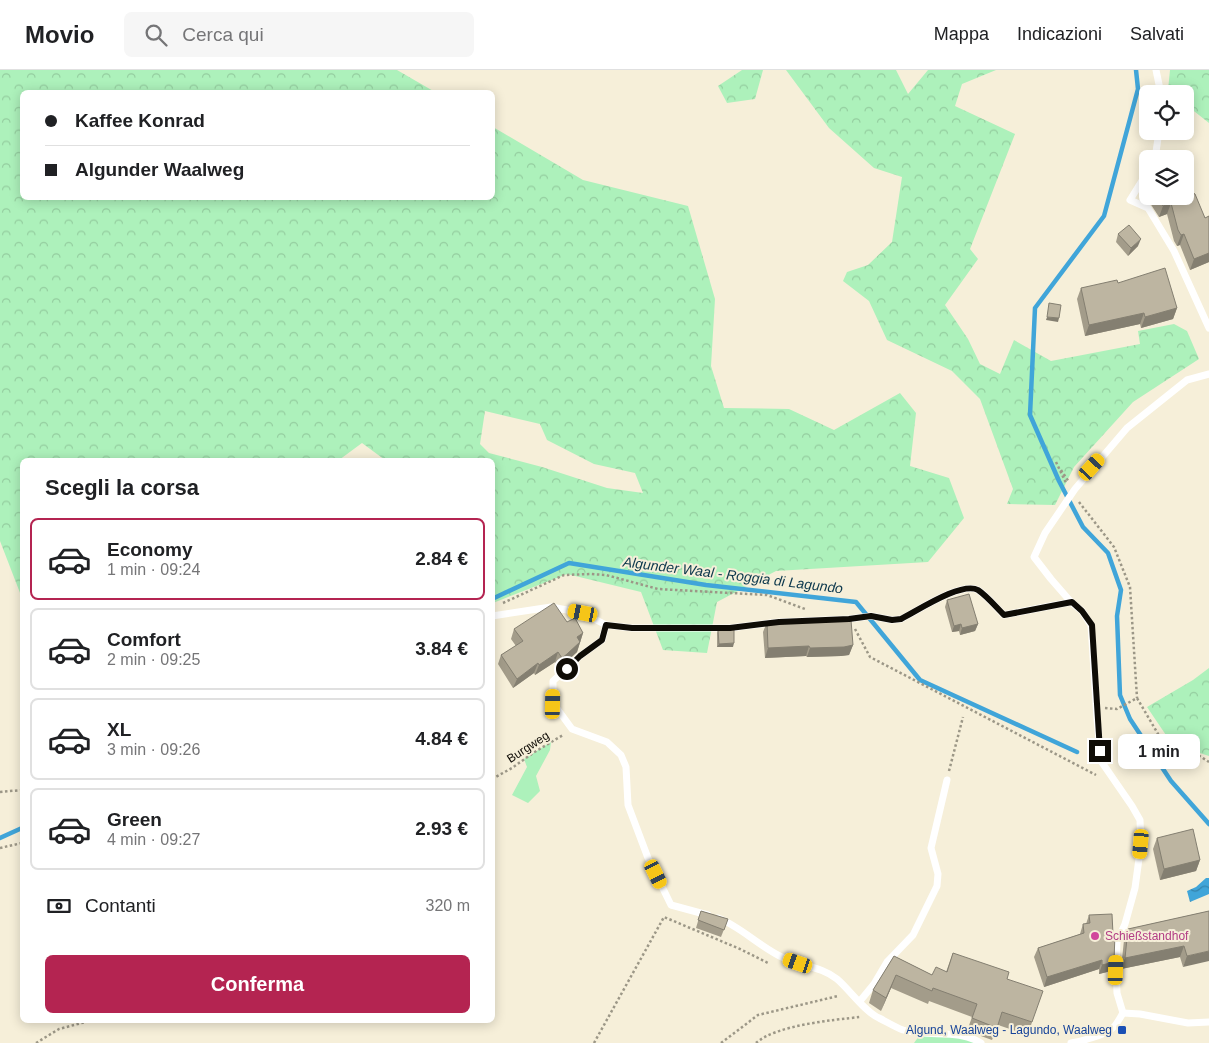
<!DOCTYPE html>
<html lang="it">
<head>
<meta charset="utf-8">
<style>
	body { margin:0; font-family:Helvetica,sans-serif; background:#f6f6f6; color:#202124; height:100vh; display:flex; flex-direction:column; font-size:19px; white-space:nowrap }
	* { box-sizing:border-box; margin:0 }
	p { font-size:16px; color:#757577 }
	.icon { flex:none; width:28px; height:28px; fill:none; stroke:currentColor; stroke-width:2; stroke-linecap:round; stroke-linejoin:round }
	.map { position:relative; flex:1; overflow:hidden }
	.sheet { position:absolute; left:20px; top:388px; width:475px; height:565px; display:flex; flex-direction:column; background:#fff; border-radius:8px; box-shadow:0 2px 12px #0003 }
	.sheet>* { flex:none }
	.banner { position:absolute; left:20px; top:20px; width:475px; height:110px; border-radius:8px; box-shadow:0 2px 12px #0003; display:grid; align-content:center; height:110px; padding:0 25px; background:#fff }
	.controls { position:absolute; left:1139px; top:15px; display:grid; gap:10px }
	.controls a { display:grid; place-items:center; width:55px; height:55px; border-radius:8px; background:#fff; box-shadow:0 2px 12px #0003; font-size:25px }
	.end { position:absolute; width:22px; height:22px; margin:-11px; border:6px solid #0f0c06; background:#fff; box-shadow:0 0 0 2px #fff }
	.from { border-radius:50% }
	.bubble { position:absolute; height:35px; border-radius:8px; background:#fff; box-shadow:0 2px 12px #0003; font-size:16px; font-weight:800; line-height:35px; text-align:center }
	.car { position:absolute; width:15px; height:30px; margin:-15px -8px; border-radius:6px; box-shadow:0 0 4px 1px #0007; background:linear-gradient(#f5c518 24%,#345 0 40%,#f5c518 0 76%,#345 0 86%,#f5c518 0) }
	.banner b { display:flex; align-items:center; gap:18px; height:48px; font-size:19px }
	.banner b+b { border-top:1px solid #e0e0e0 }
	.banner i { width:12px; height:12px; background:#202124 }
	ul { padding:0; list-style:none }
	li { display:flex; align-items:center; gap:15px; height:82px; margin:0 10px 8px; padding:0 15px; border:2px solid #e0e0e0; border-radius:8px }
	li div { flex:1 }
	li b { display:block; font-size:19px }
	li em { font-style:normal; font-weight:800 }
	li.active { border-color:#b42451 }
	li>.icon { width:45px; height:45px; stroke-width:1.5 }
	h2 { padding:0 25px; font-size:22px; line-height:60px }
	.pay { display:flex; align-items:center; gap:12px; height:55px; padding:0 25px; font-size:19px }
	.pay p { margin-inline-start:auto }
	.primary-button { display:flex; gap:10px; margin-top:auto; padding:10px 25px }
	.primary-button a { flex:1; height:58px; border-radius:8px; background:#b42451; color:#fff; font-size:20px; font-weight:800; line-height:58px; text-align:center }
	header { display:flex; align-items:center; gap:30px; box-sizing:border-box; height:70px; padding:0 25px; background:#fff; border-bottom:1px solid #e0e0e0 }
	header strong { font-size:24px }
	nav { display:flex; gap:28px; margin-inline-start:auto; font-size:18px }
	.search { width:350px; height:45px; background:#f6f6f6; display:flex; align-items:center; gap:12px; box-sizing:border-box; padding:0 18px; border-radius:8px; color:#757577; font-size:19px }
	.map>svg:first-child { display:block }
	.green { fill:#adf1bb }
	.forest { fill:url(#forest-crowns); fill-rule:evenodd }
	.water { fill:url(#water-waves) }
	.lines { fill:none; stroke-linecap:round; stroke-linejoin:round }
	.stream { stroke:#40a5d9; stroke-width:4.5 }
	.path { stroke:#9c9787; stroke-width:2.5; stroke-dasharray:2.5 2.5; stroke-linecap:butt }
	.lane { stroke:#fff; stroke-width:7 }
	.wall { fill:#a39c8a }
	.shaded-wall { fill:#847f71 }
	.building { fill:#bdb5a1; stroke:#847f71 }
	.route { stroke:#0f0c06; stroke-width:6 }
	.hotel-dot { fill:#d1479c; stroke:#f6efd9; stroke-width:2 }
	.transit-dot { fill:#1a4fb4; stroke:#f6efd9; stroke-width:2 }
	.labels { text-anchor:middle; stroke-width:4; stroke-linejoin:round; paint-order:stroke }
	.street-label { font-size:12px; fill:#0f0c06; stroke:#f6efd9 }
	.hotel-label { font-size:12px; fill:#b23c85; stroke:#f6efd9; text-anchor:start }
	.transit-label { font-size:12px; fill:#164399; stroke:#f6efd9; text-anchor:end }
	.water-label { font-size:14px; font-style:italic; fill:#0b374c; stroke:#f6efd9 }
</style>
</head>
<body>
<header>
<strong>Movio</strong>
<div class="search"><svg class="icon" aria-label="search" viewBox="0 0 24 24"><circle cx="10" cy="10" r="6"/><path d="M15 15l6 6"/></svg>Cerca qui</div>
<nav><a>Mappa</a><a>Indicazioni</a><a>Salvati</a></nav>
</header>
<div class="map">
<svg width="1209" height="973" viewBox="0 0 1209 973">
	<defs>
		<pattern id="forest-crowns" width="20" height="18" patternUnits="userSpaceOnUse" patternTransform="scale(1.25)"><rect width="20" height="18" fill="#adf1bb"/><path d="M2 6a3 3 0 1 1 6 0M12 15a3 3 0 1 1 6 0" fill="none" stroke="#94cd9f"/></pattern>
		<pattern id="water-waves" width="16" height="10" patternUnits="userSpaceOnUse" patternTransform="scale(1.25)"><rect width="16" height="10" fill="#40a5d9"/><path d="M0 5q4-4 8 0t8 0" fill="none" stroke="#3485ae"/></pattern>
	</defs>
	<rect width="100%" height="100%" fill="#f6efd9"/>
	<g class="green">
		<polygon points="551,672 550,680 536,706 540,721 528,733 512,725 527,697 524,689"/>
		<polygon points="922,962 953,964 981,973 914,973"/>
	</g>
	<g class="forest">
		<path d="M0,0H397L435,22H22V128H492L493,57L583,110L688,136L715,229L711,296L724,338L789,339L834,360L900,323L916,343L910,396L949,408L964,448L928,492L776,501L717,532L707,583L663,580L641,522L567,504L493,533L492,390H385L362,373L339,390H22V528L0,471ZM485,341L540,354L547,370L594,394L635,403L643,423L607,418L542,397L489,383L480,374Z"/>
		<polygon points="742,0 763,0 755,29 727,33 718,16"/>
		<polygon points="786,0 896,0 908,24 928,0 996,0 962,14 955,36 1015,64 970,179 978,189 945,235 968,269 980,294 1000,304 1014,270 1051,291 1140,274 1138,261 1174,254 1187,261 1199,289 1133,332 1074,397 1055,435 1007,434 1013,419 980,329 952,301 887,270 869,231 843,211 847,202 868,195 892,172 902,107 874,98 829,58"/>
		<polygon points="1170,0 1209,0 1209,53 1185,34 1185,24 1173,24 1168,20"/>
		<polygon points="1209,598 1209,686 1172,674 1147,637 1193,610"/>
	</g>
	<polygon class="water" points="1206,808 1209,808 1209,824 1190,832 1187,821 1196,817"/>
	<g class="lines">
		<g class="stream">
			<polyline points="1136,0 1138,19 1104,146 1035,238 1030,345 1059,411 1083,457 1108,483 1121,520 1117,546 1120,625 1130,649 1171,711 1209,754"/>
			<polyline points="492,529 569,493 706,515 856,532 920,610 1077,682"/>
			<polyline points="0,768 22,758"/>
		</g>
		<g class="path">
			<polyline points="1056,392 1066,413"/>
			<polyline points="1061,400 1069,412"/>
			<polyline points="1079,432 1114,477 1130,517 1137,628"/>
			<polyline points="503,533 564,505 591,504 606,505 658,519 767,525 805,539"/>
			<polyline points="855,559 870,587 1096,705"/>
			<polyline points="1105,638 1117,639 1137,628 1168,681 1179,689 1198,685 1209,692"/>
			<polyline points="949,701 963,647"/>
			<polyline points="492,709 512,698 533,683 563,665"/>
			<polyline points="0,722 22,720"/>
			<polyline points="0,778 22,773"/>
			<polyline points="36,973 59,959 93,950"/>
			<polyline points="594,973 664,847 740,879 768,893"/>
			<polyline points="721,973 758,945 838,926"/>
			<path d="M756,973C776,955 833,950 860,947"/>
		</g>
		<g class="lane">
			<polyline points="1156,0 1161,24"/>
			<polyline points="1155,89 1159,61"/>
			<polyline points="1148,101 1130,130 1148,138 1174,181 1209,258"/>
			<polyline points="492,546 551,537 583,543 606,555 602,570 580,586 553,611 553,633 572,659 607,672 621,685 626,697 628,735 648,788 671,835 708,845"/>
			<path d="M606,555L632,558H730L779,552L849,549L871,546L892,550L901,549C917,541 962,511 978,520C987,526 996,537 1004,545L1071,532"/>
			<path d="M718,848C740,856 761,878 784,888C801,896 822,897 837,909C849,919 865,942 879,948C887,952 895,957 903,960C930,968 957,958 981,973"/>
			<polyline points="860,931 874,914 887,892 913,865 937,816 938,804 931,778 947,710"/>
			<polyline points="1123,943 1117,923 1116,900 1117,872 1125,854 1135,818 1141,774 1140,750 1132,736 1101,691 1097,649 1091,555 1082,541 1071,532 1051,509 1034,487 1045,463 1075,419 1127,358 1187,310 1209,304"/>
			<polyline points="1123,943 1140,944 1188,953 1209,952"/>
			<path d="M1071,973C1082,971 1101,966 1110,960C1116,957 1119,949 1123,943"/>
		</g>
	</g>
	<g class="wall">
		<polygon points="1148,109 1148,123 1145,116"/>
		<polygon points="1190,121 1205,148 1209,146 1209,192 1190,200 1180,175 1177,176 1174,171 1167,144 1159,147 1150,133 1148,126 1185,126"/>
		<polygon points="1118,164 1138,176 1128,186 1116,172"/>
		<polygon points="1118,213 1177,238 1173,249 1141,258 1140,254 1085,266 1077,229 1081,218"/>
		<polygon points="947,530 978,554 975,561 960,565 959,561 952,562 945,537"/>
		<polygon points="567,552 583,563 577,582 564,594 558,597 555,592 535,605 534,603 513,618 498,594 501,585 516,576 511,569 514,559"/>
		<polygon points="767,552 853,575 849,585 841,586 807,587 806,586 765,588 763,562"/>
		<polygon points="718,560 733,577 717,577 717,563"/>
		<polygon points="1157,768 1200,790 1196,801 1160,810 1153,779"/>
		<polygon points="701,841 728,849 721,867 696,858"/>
		<polygon points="1209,841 1183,897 1180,887 1121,899 1124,870 1128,859"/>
		<polygon points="1089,845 1111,901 1099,904 1099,899 1044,917 1034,887 1038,878 1080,864 1083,854 1086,854"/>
		<polygon points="953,883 1007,909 1032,952 1028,965 998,955 992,970 967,961 972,947 929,931 928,934 891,918 881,941 869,933 873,920 894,886 932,905 946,902"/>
	</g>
	<g class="shaded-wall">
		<polygon points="1171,133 1167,144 1159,147 1163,136"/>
		<polygon points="1184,164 1180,175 1177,176 1181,165"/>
		<polygon points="1141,169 1138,176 1128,186 1131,178"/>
		<polygon points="1209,183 1209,192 1190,200 1194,189"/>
		<polygon points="1177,238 1173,249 1141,258 1145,247"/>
		<polygon points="1144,243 1140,254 1085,266 1089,255"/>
		<polygon points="1047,247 1059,248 1058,252 1046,250"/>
		<polygon points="961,554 959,561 952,562 954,556"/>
		<polygon points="978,554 975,561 960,565 962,558"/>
		<polygon points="583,563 577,582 564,594 558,597 562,588 577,567"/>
		<polygon points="734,573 733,577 717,577 719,574"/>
		<polygon points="853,575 849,585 841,586 807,587 810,578"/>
		<polygon points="809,576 806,586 765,588 768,578"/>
		<polygon points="558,582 555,592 535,605 539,595"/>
		<polygon points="538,593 534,603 513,618 517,609"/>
		<polygon points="1200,790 1196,801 1160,810 1164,799"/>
		<polygon points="1184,876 1180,887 1121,899 1125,888"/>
		<polygon points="1209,881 1209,891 1183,897 1187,886"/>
		<polygon points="1102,890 1099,899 1044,917 1047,907"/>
		<polygon points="1114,892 1111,901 1099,904 1102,895"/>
		<polygon points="896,905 891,918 881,941 886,928"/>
	</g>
	<g class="building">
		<polygon points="1185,104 1190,121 1195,124 1205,148 1209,146 1209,183 1194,189 1184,164 1181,165 1178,160 1171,133 1163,136 1157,126 1185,126"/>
		<polygon points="1129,155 1141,169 1131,178 1118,164"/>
		<polygon points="1165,198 1177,238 1145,247 1144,243 1089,255 1081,218 1117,210 1118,213"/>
		<polygon points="1049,233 1061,235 1059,248 1047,247"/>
		<polygon points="969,524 978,554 962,558 961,554 954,556 947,530"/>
		<polygon points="554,533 567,552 575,548 583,563 577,567 580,572 567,584 562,588 558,582 539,595 538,593 517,609 501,585 523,571 514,559"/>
		<polygon points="851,550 853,575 844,577 810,578 809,576 768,578 767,552"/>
		<polygon points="734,559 734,573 719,574 718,560"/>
		<polygon points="1193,759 1200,790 1164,799 1157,768"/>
		<polygon points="701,841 728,849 724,860 698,850"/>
		<polygon points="1209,841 1209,881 1187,886 1184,876 1125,888 1128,859"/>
		<polygon points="1112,844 1113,864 1115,863 1114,892 1102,895 1102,890 1047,907 1038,878 1084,863 1083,854 1090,853 1089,845"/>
		<polygon points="953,883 1009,902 1007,909 1043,921 1032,952 1002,942 997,958 972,948 977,934 933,918 932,921 896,905 886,928 873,920 894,886 932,905 936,897 947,902"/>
	</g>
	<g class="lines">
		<path class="route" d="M567,599L580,586L602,570L606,555L632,558H730L779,552L849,549L871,546L892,550L901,549C917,541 962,511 978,520C987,526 996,537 1004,545L1072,532L1082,541L1092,555L1100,681"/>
	</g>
	<circle class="hotel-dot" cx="1095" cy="866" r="5"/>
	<rect class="transit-dot" x="1117" y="955" width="10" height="10" rx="2.5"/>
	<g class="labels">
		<g class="street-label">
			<text transform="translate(528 677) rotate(-33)" y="4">Burgweg</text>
		</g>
		<g class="hotel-label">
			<text x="1105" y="870">Schießstandhof</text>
		</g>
		<g class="transit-label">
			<text x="1112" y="964">Algund, Waalweg - Lagundo, Waalweg</text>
		</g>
		<g class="water-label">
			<text transform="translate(733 505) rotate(7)" y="5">Algunder Waal - Roggia di Lagundo</text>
		</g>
	</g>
</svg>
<div class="controls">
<a><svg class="icon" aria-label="locate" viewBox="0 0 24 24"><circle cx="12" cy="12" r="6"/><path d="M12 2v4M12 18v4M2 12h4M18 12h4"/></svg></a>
<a><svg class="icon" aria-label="layers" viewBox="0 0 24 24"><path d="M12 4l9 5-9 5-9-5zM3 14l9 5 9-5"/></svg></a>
</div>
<i class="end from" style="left:567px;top:599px"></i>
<i class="end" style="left:1100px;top:681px"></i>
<div class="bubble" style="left:1118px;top:664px;width:82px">1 min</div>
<i class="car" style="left:1092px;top:397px;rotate:42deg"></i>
<i class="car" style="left:583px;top:543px;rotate:281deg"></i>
<i class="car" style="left:553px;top:634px;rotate:1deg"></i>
<i class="car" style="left:1141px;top:774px;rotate:185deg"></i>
<i class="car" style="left:656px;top:804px;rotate:154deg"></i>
<i class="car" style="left:798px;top:893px;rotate:289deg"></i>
<i class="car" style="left:1116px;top:900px;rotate:2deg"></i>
<div class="banner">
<b><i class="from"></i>Kaffee Konrad</b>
<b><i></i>Algunder Waalweg</b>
</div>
<section class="sheet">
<h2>Scegli la corsa</h2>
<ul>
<li class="active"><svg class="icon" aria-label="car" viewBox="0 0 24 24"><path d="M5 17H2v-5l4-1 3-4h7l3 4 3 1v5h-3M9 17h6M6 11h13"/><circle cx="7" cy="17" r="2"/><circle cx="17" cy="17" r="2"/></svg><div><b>Economy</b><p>1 min · 09:24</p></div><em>2.84 €</em></li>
<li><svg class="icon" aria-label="car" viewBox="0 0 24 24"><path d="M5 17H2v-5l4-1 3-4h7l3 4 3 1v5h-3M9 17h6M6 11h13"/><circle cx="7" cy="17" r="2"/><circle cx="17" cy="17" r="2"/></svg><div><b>Comfort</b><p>2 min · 09:25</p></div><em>3.84 €</em></li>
<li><svg class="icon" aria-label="car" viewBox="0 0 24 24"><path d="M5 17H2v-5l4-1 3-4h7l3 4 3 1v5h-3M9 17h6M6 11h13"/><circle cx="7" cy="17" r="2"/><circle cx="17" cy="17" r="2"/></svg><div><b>XL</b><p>3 min · 09:26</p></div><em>4.84 €</em></li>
<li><svg class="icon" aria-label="car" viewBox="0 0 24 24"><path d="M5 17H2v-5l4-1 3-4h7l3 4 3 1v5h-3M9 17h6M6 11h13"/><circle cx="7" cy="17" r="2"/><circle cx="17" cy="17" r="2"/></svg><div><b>Green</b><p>4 min · 09:27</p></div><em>2.93 €</em></li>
</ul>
<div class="pay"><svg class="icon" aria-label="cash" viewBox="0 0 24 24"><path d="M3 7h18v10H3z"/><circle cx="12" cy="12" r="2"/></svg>Contanti<p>320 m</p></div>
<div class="primary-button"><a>Conferma</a></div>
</section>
</div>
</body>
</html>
